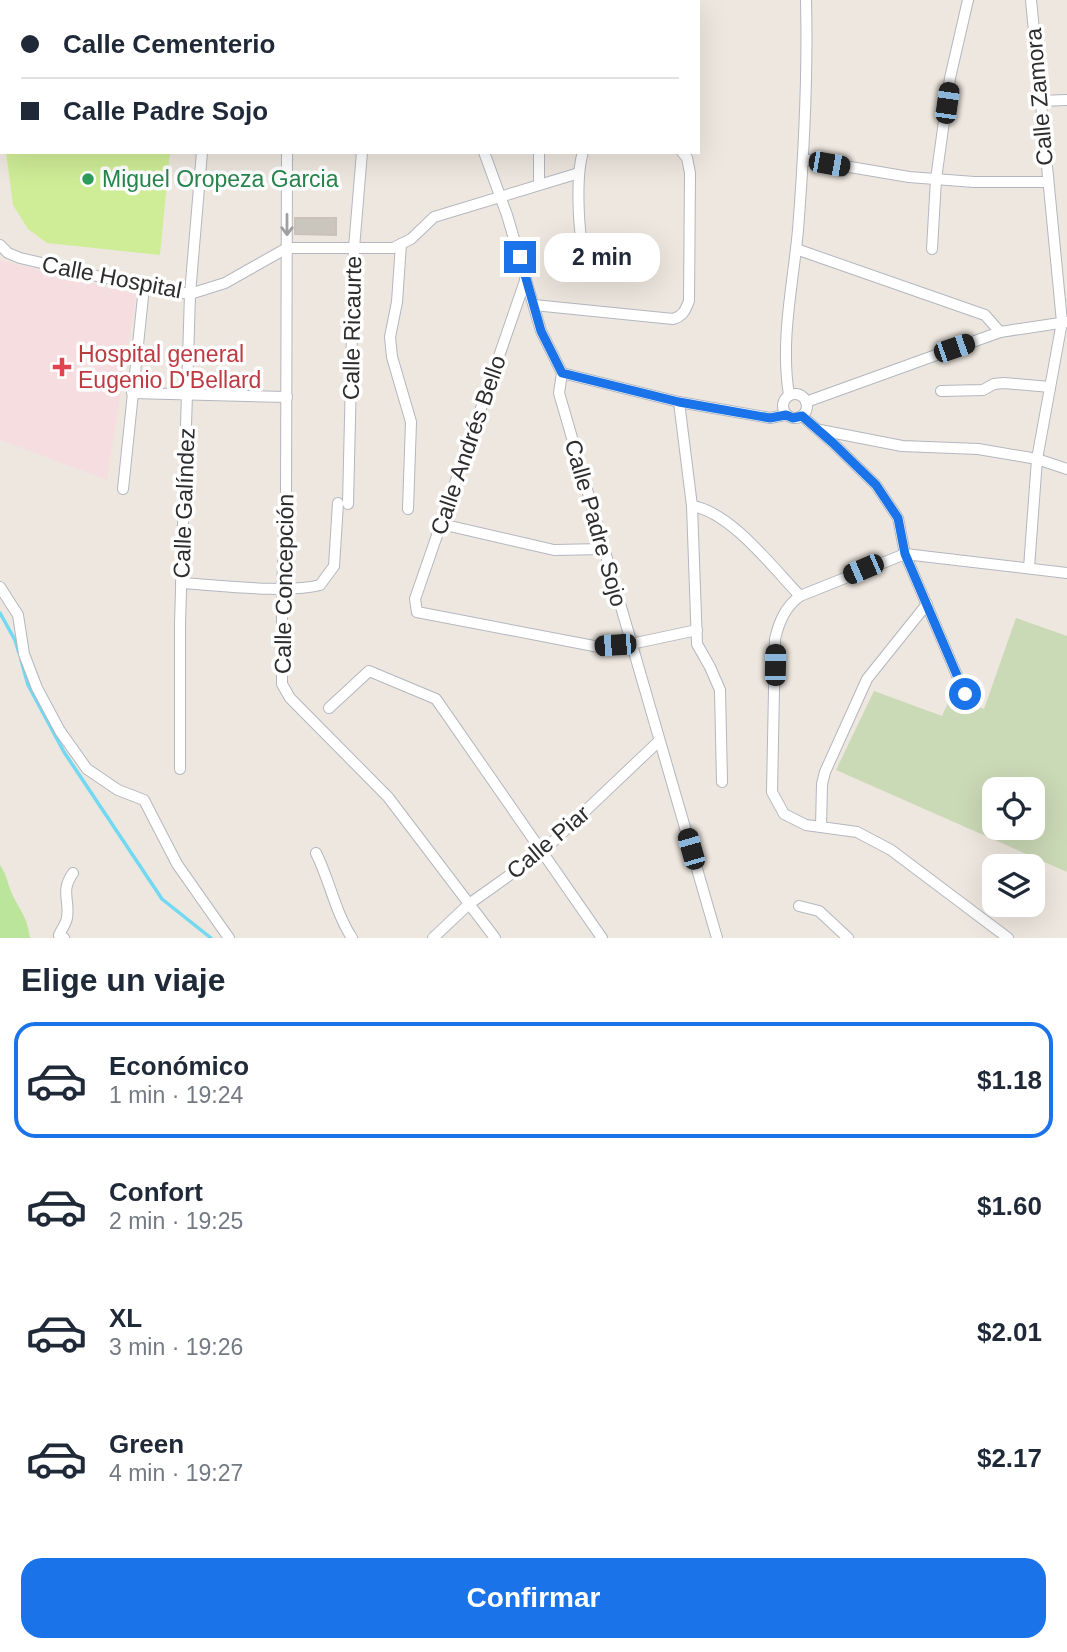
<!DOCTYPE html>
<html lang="es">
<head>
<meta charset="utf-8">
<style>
	body { margin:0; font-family:Helvetica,sans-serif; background:#f6f6f7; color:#1f2937; height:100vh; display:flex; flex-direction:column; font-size:26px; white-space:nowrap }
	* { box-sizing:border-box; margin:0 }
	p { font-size:23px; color:#747a83 }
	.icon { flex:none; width:38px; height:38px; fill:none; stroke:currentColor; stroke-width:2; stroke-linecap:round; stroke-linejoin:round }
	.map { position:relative; height:938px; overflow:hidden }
	.side { display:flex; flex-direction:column; background:#fff; flex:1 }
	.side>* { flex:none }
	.guide { position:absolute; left:0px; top:0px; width:700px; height:154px; box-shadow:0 7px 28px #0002; display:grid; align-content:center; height:154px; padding:0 21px; background:#fff }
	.fabs { position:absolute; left:982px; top:777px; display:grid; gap:14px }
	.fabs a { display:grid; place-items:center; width:63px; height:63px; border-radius:14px; background:#fff; box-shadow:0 7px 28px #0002; font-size:35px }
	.end { position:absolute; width:32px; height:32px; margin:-16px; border:9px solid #1a73e8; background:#fff; box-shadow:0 0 0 4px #fff }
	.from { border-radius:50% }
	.bubble { position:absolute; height:49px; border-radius:21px; background:#fff; box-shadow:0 7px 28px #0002; font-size:23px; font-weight:800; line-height:49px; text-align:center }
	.car { position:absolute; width:21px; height:42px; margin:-21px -10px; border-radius:9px; box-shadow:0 0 5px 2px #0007; background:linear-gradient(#222 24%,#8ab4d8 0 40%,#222 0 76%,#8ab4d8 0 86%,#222 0) }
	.guide b { display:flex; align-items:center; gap:24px; height:66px; font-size:26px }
	.guide b+b { border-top:2px solid #e0e1e3 }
	.guide i { width:18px; height:18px; background:#1f2937 }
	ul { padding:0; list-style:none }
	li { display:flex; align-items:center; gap:21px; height:116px; margin:0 14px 10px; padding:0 7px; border:4px solid transparent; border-radius:21px }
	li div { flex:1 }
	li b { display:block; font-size:26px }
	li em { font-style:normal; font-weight:800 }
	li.current { border-color:#1a73e8 }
	li>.icon { width:63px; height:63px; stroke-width:1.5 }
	h2 { padding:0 21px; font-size:32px; line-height:84px }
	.button { display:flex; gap:14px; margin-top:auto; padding:14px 21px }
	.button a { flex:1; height:80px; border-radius:21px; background:#1a73e8; color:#fff; font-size:28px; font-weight:800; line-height:80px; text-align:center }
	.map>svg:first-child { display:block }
	.medical { fill:#f5dde0 }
	.green { fill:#bae59b }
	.cemetery { fill:#cad9b6; fill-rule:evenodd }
	.pitch { fill:#cfed97 }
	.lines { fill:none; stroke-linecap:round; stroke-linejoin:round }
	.stream { stroke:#71d9f1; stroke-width:3.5 }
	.building { fill:#cac5bd; stroke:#cac2b8; stroke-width:2 }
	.minor-casing { stroke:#b3b7c0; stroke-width:12 }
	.minor { stroke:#fff; stroke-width:10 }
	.oneway { stroke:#a0a0a0 }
	.route { stroke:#1a73e8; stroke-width:9 }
	.leisure-dot { fill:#2e9e5b; stroke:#fff; stroke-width:2.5 }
	.health-dot { fill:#e0444e; stroke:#fff; stroke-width:2.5 }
	.labels { text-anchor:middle; stroke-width:7; stroke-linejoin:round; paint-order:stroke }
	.street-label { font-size:23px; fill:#2d2d2d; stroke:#fff }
	.leisure-label { font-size:23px; fill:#27864d; stroke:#fff; text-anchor:start }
	.health-label { font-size:23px; fill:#be3a42; stroke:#fff; text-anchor:start }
</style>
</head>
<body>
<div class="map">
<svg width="1067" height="938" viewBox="0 0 1067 938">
	<rect width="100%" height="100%" fill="#eee7df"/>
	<polygon class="medical" points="0,260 136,294 107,480 0,440"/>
	<path class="green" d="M0,865C7,875 8,886 13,896C22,914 27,917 30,938H0Z"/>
	<path class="cemetery" d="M1016,618L1067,636V872L836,770L874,691L942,716L951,696L984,709ZM994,789H1032V828H994Z"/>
	<polygon class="pitch" points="6,152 170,152 160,255 47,243 28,229 13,205"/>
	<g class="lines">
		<g class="stream">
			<polyline points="0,613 15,640 19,653"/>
			<polyline points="21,660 28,685 64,752 162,899 211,938"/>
		</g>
	</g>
	<polygon class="building" points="295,218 336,218 336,235 295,234"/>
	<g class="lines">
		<g class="minor-casing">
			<g id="minor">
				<polyline points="286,0 286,2"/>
				<polyline points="432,0 433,2"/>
				<polyline points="210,2 210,0"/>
				<polyline points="375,2 375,0"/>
				<polyline points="540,2 540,0"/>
				<polyline points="622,2 622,0"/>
				<polyline points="1040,101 1067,100"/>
				<polyline points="287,152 286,499 282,588 282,684 290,698 388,797 495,938"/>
				<polyline points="484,152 507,215 541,331 562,373 559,393 717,938"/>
				<path d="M583,152C576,174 577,239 587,260"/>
				<polyline points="803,159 909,177 974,182 1047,182"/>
				<polyline points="539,184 539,152"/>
				<polyline points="401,244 397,302 390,337 392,357 411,422 408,509"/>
				<polyline points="0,245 8,253 20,258 144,287 190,294 225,283 287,248 393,248 411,239 434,217 579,173"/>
				<polyline points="796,249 985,315 1000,332"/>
				<polyline points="932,249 936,179 950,78 968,0"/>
				<polyline points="526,278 415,599 417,612 599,647 631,644 697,630"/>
				<path d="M534,305L673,319C683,316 685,311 689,301L690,173L687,158L682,152"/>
				<polyline points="562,373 679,402 770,418 786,415"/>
				<polyline points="941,391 983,390 994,384 1004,383 1050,387"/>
				<polyline points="132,393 287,397"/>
				<circle cx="795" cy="406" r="12"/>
				<path d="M789,395C780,340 793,285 798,230C804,153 808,77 806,0"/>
				<polyline points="679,402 692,506 697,644 710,667 720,690 722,782"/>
				<polyline points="806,402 1000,332 1067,322"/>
				<polyline points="802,416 833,443 876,485 898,518 905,554 965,694"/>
				<polyline points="820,430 902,446 978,449 1037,459 1067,469"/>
				<polyline points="123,489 144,287"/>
				<polyline points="348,504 354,248 362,152"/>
				<path d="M692,506C731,512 773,568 800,596"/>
				<polyline points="441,524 554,550 603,549"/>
				<polyline points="1029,568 1037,459 1062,322 1031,0"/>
				<path d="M181,583C219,585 286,594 320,585L334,566L338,503"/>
				<polyline points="0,587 18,615 24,654 37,688 60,731 87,769 118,790 144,800 177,864 229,938"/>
				<polyline points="329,708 369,671 436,699 602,938"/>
				<polyline points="180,769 180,623 190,294 202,152"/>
				<polyline points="821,827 822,784 825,772 867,679 927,604"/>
				<path d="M316,853C330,881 335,912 352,938"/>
				<polyline points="799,906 819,911 848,938"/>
				<path d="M64,938L59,935C61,930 66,924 67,918C70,900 60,891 73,873"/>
				<polyline points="433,938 469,904 542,852 659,741"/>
				<path d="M1008,938L891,850L857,832L806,825L784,814L772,792L775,639C779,622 785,607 800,596L905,554L1067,573"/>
			</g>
		</g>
		<use href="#minor" class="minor"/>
	</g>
	<defs><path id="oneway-shaft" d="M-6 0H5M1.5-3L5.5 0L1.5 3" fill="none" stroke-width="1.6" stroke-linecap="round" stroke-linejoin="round" transform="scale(1.75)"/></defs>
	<use class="oneway" href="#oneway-shaft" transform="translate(287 225) rotate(90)"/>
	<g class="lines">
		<polyline class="route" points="520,257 541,331 562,373 679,402 770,418 786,415 793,418 802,416 833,443 876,485 898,518 905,554 965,694"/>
	</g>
	<circle class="leisure-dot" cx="88" cy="179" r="7"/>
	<path class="health-dot" d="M58.5 356.5h7v7h7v7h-7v7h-7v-7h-7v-7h7z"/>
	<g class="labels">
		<g class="street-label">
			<text transform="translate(1039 97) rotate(-95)" y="8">Calle Zamora</text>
			<text transform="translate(112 277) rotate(11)" y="8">Calle Hospital</text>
			<text transform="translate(352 328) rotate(-89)" y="8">Calle Ricaurte</text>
			<text transform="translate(468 445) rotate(-71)" y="8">Calle Andrés Bello</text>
			<text transform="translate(184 503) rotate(-88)" y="8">Calle Galíndez</text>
			<text transform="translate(596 523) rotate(74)" y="8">Calle Padre Sojo</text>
			<text transform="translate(284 584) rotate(-89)" y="8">Calle Concepción</text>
			<text transform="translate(548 842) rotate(-40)" y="8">Calle Piar</text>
		</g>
		<g class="leisure-label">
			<text x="102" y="187">Miguel Oropeza Garcia</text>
		</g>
		<g class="health-label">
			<text x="78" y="362">Hospital general<tspan x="78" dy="26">Eugenio D'Bellard</tspan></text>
		</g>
	</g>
</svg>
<div class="fabs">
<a><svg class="icon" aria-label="locate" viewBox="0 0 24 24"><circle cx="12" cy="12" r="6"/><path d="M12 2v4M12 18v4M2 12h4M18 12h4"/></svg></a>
<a><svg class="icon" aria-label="layers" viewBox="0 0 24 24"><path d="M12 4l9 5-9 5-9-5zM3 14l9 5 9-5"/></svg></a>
</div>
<i class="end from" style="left:965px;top:694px"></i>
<i class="end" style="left:520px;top:257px"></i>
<div class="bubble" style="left:544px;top:233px;width:116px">2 min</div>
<i class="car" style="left:947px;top:103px;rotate:8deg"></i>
<i class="car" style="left:829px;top:164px;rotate:100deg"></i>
<i class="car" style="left:954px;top:348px;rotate:71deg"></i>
<i class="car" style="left:863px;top:569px;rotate:247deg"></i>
<i class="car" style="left:615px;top:645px;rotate:266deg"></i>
<i class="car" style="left:775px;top:665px;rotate:1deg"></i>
<i class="car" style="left:691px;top:849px;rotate:344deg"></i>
<div class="guide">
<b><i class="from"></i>Calle Cementerio</b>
<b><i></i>Calle Padre Sojo</b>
</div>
</div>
<section class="side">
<h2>Elige un viaje</h2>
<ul>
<li class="current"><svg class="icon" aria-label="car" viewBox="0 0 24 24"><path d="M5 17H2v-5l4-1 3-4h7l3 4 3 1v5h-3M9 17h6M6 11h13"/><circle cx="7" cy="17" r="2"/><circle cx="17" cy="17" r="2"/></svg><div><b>Económico</b><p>1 min · 19:24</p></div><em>$1.18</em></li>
<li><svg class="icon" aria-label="car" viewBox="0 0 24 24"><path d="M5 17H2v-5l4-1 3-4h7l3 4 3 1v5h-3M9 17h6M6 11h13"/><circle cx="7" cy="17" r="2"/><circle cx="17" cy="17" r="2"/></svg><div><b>Confort</b><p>2 min · 19:25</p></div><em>$1.60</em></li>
<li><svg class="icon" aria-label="car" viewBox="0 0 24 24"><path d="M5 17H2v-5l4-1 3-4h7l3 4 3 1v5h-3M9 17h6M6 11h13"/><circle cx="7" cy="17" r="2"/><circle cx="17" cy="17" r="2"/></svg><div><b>XL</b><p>3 min · 19:26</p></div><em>$2.01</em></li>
<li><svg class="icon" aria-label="car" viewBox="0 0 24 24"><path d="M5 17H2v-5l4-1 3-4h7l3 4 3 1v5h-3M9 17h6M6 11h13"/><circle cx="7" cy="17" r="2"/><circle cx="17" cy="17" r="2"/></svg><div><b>Green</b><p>4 min · 19:27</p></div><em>$2.17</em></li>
</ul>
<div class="button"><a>Confirmar</a></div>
</section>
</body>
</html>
